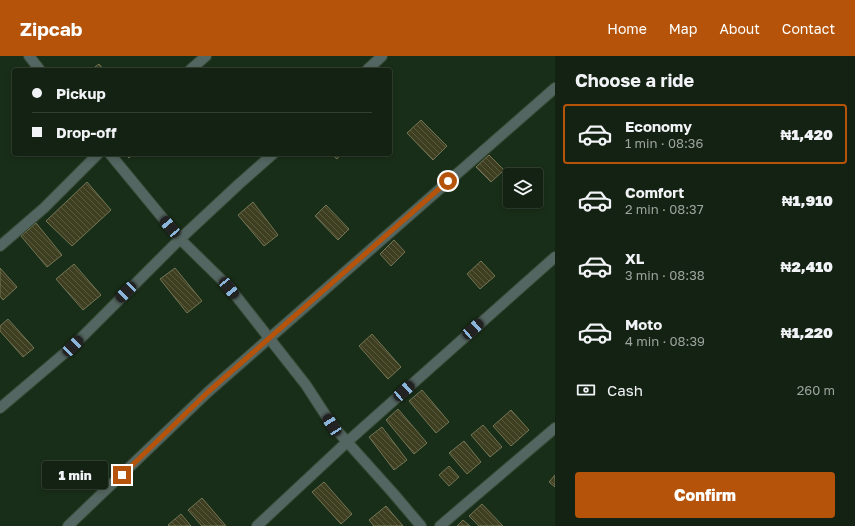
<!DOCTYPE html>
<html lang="en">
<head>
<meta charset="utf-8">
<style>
	body { margin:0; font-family:"Golos Text",sans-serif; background:#202f20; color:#f1f3f6; height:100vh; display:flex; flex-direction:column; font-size:15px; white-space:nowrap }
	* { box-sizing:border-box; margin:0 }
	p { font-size:13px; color:#9da49f }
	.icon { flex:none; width:22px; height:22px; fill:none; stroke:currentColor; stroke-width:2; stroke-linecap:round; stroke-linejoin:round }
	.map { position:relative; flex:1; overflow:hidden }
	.details { display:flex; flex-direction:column; background:#132212; width:300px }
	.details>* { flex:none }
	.top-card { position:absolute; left:12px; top:12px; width:380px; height:88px; border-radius:4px; box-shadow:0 2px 6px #0003,0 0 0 1px #323f32; display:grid; align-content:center; height:88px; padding:0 20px; background:#132212 }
	.controls { position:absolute; left:503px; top:112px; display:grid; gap:8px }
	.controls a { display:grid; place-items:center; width:40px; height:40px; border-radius:4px; background:#132212; box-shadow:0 2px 6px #0003,0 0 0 1px #323f32; font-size:20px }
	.end { position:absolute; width:18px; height:18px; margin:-9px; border:5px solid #b45309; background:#fff; box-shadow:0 0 0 2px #fff }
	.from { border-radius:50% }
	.bubble { position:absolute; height:28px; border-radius:4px; background:#132212; box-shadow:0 2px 6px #0003,0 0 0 1px #323f32; font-size:13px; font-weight:800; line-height:28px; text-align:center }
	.car { position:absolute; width:12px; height:24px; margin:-12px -6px; border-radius:5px; box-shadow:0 0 3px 1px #0007; background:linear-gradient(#222 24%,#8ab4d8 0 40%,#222 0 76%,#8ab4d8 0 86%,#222 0) }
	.top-card b { display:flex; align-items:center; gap:14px; height:38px; font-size:15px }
	.top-card b+b { border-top:1px solid #323f32 }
	.top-card i { width:10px; height:10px; background:#f1f3f6 }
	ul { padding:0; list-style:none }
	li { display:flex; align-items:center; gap:12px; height:60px; margin:0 8px 6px; padding:0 12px; border:2px solid transparent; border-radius:4px }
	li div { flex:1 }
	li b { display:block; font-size:15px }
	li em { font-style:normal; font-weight:800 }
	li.current { border-color:#b45309 }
	li>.icon { width:36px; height:36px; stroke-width:1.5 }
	h2 { padding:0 20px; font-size:18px; line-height:48px }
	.pay { display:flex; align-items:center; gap:10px; height:44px; padding:0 20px; font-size:15px }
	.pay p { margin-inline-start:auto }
	.primary-button { display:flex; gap:8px; margin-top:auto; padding:8px 20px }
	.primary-button a { flex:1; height:46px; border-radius:4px; background:#b45309; color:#fff; font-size:16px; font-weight:800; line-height:46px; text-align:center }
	header { display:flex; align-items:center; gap:24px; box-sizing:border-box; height:56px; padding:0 20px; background:#b45309; color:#fff }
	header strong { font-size:19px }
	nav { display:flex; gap:22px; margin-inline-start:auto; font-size:14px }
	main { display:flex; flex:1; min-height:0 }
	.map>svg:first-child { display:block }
	.building { fill:url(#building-back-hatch); stroke:#747655 }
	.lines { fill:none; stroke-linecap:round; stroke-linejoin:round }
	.street-casing { stroke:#364a35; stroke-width:12 }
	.street { stroke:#546661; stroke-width:10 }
	.route { stroke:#b45309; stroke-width:5 }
</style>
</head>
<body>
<header>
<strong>Zipcab</strong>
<nav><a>Home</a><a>Map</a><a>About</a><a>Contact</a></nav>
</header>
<main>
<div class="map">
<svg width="555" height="470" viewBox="0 0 555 470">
	<defs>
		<pattern id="building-back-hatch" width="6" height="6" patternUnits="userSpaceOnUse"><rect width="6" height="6" fill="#3e3f20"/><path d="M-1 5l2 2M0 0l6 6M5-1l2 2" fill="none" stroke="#595a3f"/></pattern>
	</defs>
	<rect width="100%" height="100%" fill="#192e18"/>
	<g class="building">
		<polygon points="99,8 104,14 91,14"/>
		<polygon points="421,64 447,90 433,104 407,77"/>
		<polygon points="125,98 133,98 129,102"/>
		<polygon points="331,98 341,98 337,103"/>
		<polygon points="489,99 504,114 491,126 476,111"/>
		<polygon points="87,126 111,154 72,190 46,165"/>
		<polygon points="253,146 278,179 264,190 238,159"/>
		<polygon points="326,149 349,173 338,184 315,160"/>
		<polygon points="36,167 62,199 47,211 21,180"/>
		<polygon points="394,184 405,196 391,210 380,198"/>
		<polygon points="481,205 495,220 480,233 467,218"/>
		<polygon points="74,208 101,239 83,254 56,223"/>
		<polygon points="0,212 17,231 3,244 0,240"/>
		<polygon points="175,212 202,245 187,257 160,223"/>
		<polygon points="8,263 34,292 23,301 0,275 0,270"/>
		<polygon points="372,278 401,311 388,323 359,290"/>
		<polygon points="422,334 449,366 436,377 409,345"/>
		<polygon points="398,353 427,387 414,398 386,364"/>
		<polygon points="511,354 529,374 511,390 493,370"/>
		<polygon points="483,369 502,391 490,401 471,379"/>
		<polygon points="382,371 407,404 394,414 369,381"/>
		<polygon points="464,385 481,406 467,418 449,397"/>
		<polygon points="449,410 459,421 449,430 439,419"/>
		<polygon points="555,419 555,431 549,426"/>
		<polygon points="324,426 352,458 341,468 312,436"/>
		<polygon points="202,442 226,470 202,470 188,454"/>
		<polygon points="482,448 503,470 479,470 469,460"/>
		<polygon points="386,450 403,470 374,470 369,464"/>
		<polygon points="181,458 191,470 169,470 168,469"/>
		<polygon points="463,464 470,470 457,470"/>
	</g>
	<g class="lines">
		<g class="street-casing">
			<g id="street">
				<polyline points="29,0 40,14"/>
				<polyline points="190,14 206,0"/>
				<polyline points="367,14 382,0"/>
				<polyline points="110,98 180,183 229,231 306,329 332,369 393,437 421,470"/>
				<polyline points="0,190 44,152 98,98"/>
				<polyline points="0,352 73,290 180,183 239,128 273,98"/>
				<polyline points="68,470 208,336 555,32"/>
				<polyline points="257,470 347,386 555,201"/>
				<polyline points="440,470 555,372"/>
			</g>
		</g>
		<use href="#street" class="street"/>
	</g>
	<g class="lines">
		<polyline class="route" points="122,419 208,336 448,125"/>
	</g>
</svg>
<div class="controls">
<a><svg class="icon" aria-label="layers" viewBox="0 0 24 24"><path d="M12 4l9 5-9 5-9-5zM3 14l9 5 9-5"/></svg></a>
</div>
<i class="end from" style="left:448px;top:125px"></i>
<i class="end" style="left:122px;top:419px"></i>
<div class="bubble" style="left:42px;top:405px;width:66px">1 min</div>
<i class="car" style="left:170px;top:171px;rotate:320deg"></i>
<i class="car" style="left:229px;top:232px;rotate:141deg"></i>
<i class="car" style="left:126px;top:236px;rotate:225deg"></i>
<i class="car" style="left:473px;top:273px;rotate:48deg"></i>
<i class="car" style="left:73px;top:290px;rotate:45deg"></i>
<i class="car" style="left:404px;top:335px;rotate:48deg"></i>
<i class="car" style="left:332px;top:369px;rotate:327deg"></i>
<div class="top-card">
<b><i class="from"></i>Pickup</b>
<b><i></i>Drop-off</b>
</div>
</div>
<section class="details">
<h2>Choose a ride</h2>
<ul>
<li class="current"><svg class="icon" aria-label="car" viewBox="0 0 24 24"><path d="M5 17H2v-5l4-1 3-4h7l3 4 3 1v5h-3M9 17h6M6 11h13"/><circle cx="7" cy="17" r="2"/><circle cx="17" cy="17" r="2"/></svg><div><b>Economy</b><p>1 min · 08:36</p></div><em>₦1,420</em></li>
<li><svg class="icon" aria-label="car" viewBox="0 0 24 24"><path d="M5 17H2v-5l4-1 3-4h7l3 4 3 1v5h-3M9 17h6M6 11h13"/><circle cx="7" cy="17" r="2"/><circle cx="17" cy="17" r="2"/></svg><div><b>Comfort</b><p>2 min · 08:37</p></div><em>₦1,910</em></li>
<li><svg class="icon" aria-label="car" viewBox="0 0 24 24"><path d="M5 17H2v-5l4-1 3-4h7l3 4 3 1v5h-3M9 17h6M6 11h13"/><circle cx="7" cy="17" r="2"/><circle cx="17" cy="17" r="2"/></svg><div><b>XL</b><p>3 min · 08:38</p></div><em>₦2,410</em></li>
<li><svg class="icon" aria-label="car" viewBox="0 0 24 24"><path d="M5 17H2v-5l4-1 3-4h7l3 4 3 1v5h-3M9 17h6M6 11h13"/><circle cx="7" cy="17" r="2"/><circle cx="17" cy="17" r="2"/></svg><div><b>Moto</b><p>4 min · 08:39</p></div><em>₦1,220</em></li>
</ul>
<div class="pay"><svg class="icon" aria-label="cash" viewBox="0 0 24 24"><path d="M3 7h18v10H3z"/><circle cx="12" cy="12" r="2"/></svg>Cash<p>260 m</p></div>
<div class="primary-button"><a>Confirm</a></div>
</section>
</main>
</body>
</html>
